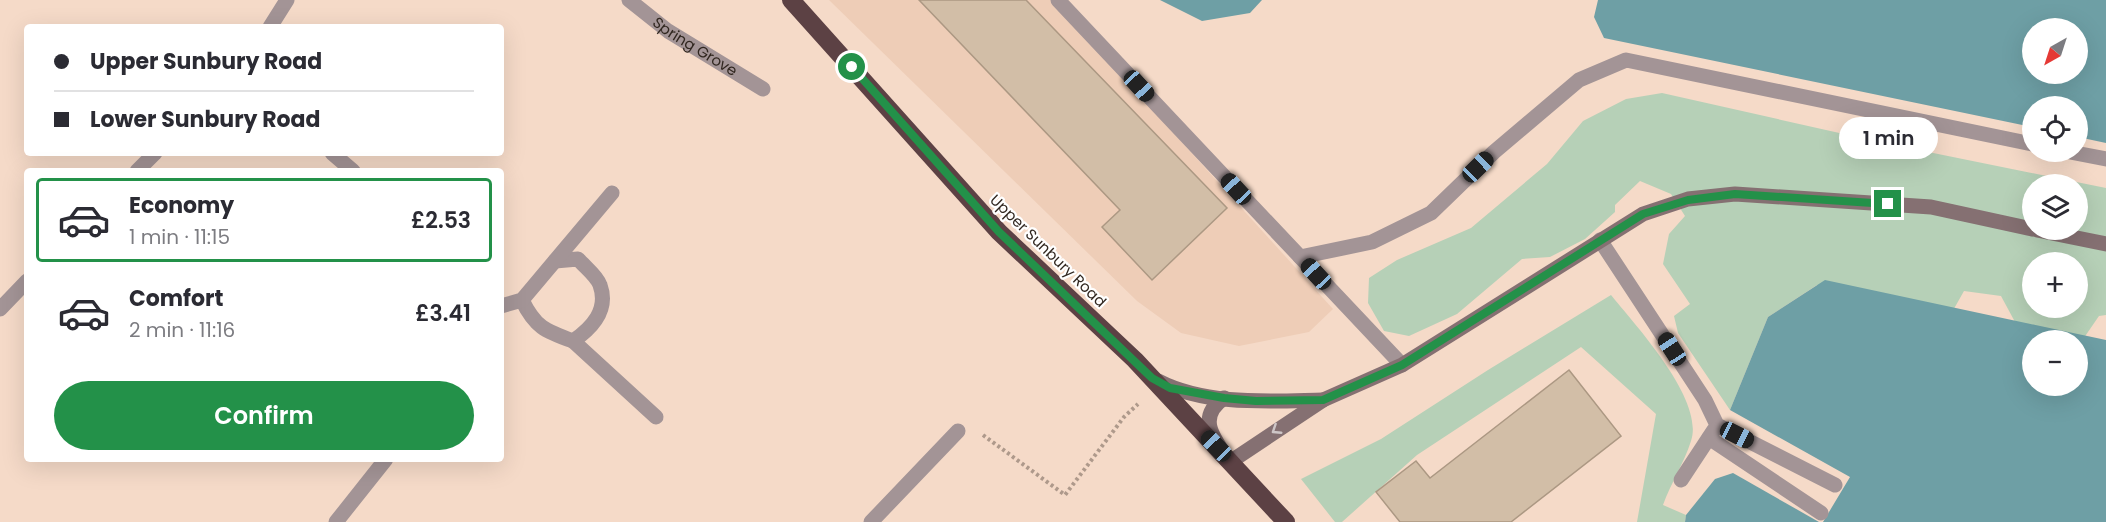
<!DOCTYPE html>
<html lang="en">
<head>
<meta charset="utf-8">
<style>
	body { margin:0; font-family:Poppins,sans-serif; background:#f2f2f3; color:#2b2b33; height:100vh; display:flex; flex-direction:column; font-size:22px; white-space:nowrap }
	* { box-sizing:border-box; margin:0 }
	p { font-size:20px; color:#7c7c81 }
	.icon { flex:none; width:33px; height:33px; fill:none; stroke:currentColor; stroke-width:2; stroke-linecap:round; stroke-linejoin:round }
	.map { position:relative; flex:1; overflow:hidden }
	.side { position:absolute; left:24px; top:168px; width:480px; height:294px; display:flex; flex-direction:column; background:#fff; border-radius:6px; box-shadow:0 6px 24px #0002 }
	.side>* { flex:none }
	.banner { position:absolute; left:24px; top:24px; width:480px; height:132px; border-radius:6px; box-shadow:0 6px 24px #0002; display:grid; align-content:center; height:132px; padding:0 30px; background:#fff }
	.needle { width:39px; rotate:219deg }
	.buttons { position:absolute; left:2022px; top:18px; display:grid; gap:12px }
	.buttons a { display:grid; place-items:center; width:66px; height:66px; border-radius:50%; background:#fff; box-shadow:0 6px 24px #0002; font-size:30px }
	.end { position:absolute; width:27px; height:27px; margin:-14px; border:8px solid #239149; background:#fff; box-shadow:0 0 0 3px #fff }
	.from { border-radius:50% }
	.bubble { position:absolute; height:42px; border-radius:21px; background:#fff; box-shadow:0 6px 24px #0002; font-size:20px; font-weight:600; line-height:42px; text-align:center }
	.car { position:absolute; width:18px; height:36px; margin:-18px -9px; border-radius:8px; box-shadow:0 0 4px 2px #0007; background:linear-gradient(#222 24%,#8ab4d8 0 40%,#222 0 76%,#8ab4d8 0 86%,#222 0) }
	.banner b { display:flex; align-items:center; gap:21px; height:57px; font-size:22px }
	.banner b+b { border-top:2px solid #e1e1e2 }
	.banner i { width:15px; height:15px; background:#2b2b33 }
	ul { padding:10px 0 0; list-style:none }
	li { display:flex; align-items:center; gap:18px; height:84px; margin:0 12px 9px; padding:0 18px; border:3px solid transparent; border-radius:6px }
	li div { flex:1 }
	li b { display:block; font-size:22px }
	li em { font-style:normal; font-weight:600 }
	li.current { border-color:#239149 }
	li>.icon { width:54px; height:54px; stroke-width:1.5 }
	.action { display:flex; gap:12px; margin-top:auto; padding:12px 30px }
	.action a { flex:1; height:69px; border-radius:36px; background:#239149; color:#fff; font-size:24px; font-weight:600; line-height:69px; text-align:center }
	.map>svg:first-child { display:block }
	.built { fill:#eecdb7 }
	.green { fill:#b6d0b7; fill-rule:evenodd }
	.water { fill:#6e9fa5; fill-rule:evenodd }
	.building { fill:#d2bea7; stroke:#ac9883; stroke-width:1.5 }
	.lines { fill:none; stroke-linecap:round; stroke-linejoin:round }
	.path { stroke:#ae998b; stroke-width:4; stroke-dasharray:3 3; stroke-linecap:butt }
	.lane { stroke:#a39496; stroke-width:15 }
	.street { stroke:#a39496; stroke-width:15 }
	.secondary { stroke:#857072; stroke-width:15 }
	.highway { stroke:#5c4144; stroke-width:18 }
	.oneway { stroke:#cec6c7 }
	.route { stroke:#239149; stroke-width:8 }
	.labels { text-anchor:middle; stroke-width:4.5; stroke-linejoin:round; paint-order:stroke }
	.street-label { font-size:15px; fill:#312720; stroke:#fff }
</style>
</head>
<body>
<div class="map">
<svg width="2106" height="522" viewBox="0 0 2106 522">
	<rect width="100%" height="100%" fill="#f5dac8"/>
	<polygon class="built" points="829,0 1053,0 1333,309 1309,332 1239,346 1181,333 1137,301"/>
	<g class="green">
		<path d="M1662,93L1884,143L2106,188V315L2099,316L2079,345L2078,340L2022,335L2001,296L1964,291L1951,314L1908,309L1817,285L1768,317L1730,410L1678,333L1674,316L1690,304L1663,264L1669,234L1685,216L1671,194L1640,181L1615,205V212L1585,239L1550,257L1522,259L1457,314L1409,336L1384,331L1368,303L1369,278L1397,260L1471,228L1547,164L1583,121L1626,99ZM2032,184H2078V230H2032ZM2032,262H2078V308H2032Z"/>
		<path d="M1611,295C1636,326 1705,400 1691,441C1684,463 1671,483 1663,505L1686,515L1685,522H1637L1656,414L1581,347L1417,455L1342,522H1335L1301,479L1381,439L1488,370Z"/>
	</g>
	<g class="water">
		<polygon points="1160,0 1262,0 1250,13 1202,21"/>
		<path d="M1598,0H2106V143L2078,137V106H2032V127L1604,38L1594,17ZM2032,28H2078V74H2032Z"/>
		<path d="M1825,280L2106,340V522H1823L1850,477L1730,410L1768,317ZM2032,340H2078V386H2032Z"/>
		<polygon points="1733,473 1819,522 1685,522 1686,515 1715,479"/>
	</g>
	<g class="building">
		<polygon points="919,0 1026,0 1227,208 1152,280 1102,227 1120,210"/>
		<polygon points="1569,370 1621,436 1511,522 1400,522 1376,492 1416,461 1430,478"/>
	</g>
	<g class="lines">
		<polyline class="path" points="983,435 1065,495 1124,417 1138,404"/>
		<g class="lane">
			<polyline points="1058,0 1402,365"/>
			<polyline points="2070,152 2106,159"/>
			<polyline points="1600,240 1705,400 1717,425 1835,485"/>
			<polyline points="1300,257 1372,242 1431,213 1494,152 1579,80 1626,60 2032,144"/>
			<path d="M522,300C535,327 545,331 573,341C592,328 609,310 600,285C597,276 585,267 578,259L555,261"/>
			<polyline points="501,306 522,300 612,193"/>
			<polyline points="573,341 656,417"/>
			<polyline points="1709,438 1821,513"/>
			<polyline points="1681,480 1714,430"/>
		</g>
		<g class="street">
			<path id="s1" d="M629,0L668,31L763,89"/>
			<polyline points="270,27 287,0"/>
			<polyline points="332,153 353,171"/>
			<polyline points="137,171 155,153"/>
			<polyline points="0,309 27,281"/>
			<polyline points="336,522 386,459"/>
			<polyline points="871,522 958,431"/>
		</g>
		<g class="secondary">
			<polyline points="2037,230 2106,244"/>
			<path d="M1158,381C1206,406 1270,401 1323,400"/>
			<path d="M1224,398C1195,418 1215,440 1230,462L1323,400L1402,365L1643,214L1688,199L1735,194L1931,207L2032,229"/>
		</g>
		<polyline class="highway" points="791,0 999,232 1135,360 1286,522"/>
	</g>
	<defs><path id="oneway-chevron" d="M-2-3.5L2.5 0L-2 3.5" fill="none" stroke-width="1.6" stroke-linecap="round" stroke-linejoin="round" transform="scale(1.5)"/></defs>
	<use class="oneway" href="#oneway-chevron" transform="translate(1276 430) rotate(147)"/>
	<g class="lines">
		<polyline class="route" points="852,67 999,232 1152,378 1170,388 1224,398 1256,401 1323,400 1402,365 1643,214 1688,200 1735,194 1888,204"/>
	</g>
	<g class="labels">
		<g class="street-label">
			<text dy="5" stroke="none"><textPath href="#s1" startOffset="81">Spring Grove</textPath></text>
			<text transform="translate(1048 251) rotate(44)" y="5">Upper Sunbury Road</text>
		</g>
	</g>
</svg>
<div class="buttons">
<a><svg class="needle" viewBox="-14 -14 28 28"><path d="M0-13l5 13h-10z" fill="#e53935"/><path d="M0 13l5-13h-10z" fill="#7c7c81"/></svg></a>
<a><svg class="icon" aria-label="locate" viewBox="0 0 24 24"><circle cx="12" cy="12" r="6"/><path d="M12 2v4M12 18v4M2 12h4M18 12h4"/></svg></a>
<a><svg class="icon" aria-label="layers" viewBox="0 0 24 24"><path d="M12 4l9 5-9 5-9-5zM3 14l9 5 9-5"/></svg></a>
<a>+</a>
<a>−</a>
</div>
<i class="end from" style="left:852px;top:67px"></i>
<i class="end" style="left:1888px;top:204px"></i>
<div class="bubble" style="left:1839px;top:117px;width:99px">1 min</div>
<i class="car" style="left:1139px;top:86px;rotate:137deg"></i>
<i class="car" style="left:1478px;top:167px;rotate:46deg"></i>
<i class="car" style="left:1236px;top:189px;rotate:317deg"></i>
<i class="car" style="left:1316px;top:274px;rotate:317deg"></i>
<i class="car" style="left:1672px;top:349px;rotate:327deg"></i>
<i class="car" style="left:1737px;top:435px;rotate:117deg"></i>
<i class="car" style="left:1216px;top:446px;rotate:316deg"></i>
<div class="banner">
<b><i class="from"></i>Upper Sunbury Road</b>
<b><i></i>Lower Sunbury Road</b>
</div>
<section class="side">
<ul>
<li class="current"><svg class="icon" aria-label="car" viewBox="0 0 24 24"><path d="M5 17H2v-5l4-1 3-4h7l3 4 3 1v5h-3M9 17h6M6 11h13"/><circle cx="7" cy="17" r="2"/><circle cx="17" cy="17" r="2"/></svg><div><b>Economy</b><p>1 min · 11:15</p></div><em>£2.53</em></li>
<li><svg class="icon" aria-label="car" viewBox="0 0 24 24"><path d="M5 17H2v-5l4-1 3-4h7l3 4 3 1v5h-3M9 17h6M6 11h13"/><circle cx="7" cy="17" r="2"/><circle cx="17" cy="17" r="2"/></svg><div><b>Comfort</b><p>2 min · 11:16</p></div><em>£3.41</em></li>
</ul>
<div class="action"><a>Confirm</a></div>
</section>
</div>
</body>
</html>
